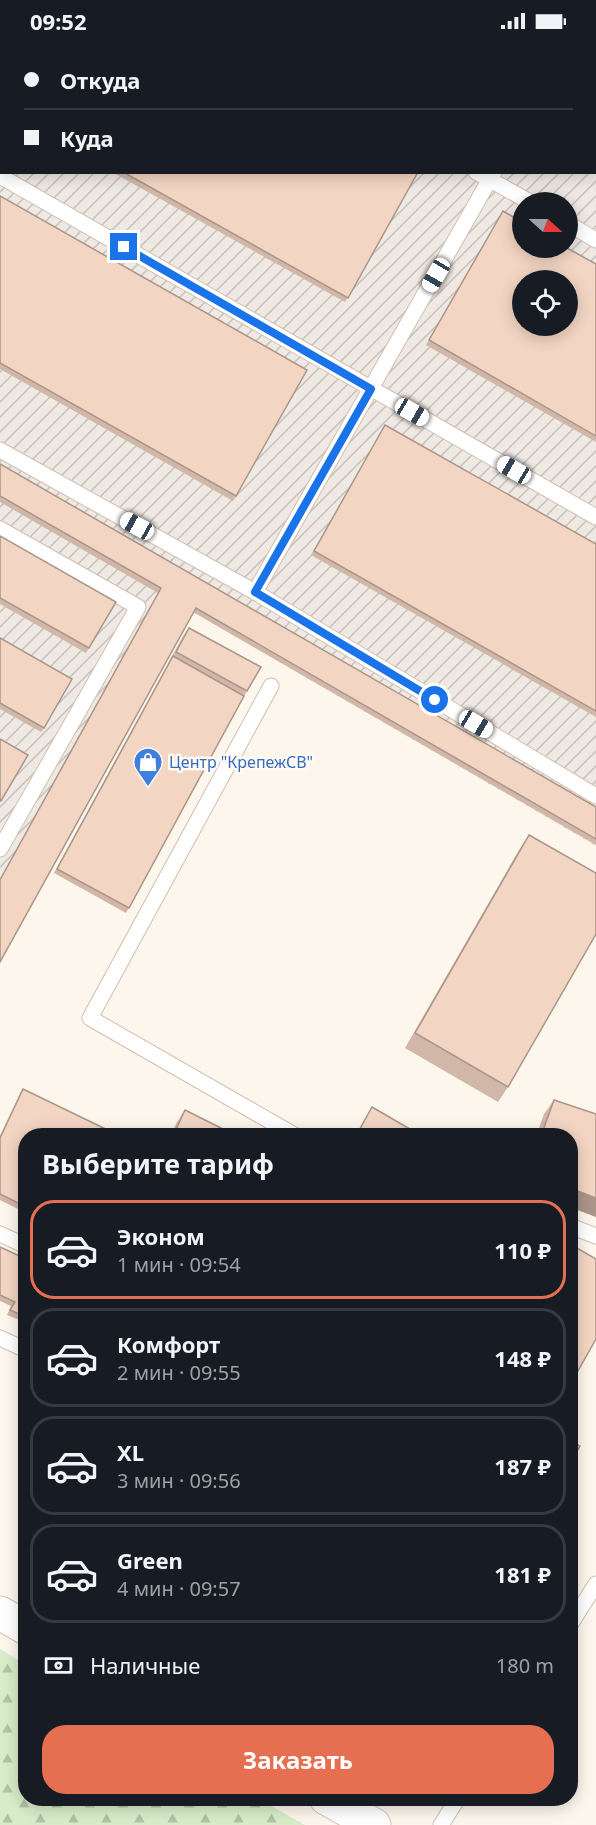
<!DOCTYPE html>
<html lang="ru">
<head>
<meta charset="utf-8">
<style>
	body { margin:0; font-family:"Noto Sans",sans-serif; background:#242831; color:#f1f3f6; height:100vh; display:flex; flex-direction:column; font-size:22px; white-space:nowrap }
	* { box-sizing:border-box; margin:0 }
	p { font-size:20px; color:#9ea1a6 }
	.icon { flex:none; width:33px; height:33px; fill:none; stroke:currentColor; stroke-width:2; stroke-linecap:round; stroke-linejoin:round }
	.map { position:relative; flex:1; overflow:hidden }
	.drawer { position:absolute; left:18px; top:1086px; width:560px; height:678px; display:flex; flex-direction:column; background:#171b24; border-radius:24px; box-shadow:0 3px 15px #0003 }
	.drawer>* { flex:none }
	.banner { position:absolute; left:0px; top:0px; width:597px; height:132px; box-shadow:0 3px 15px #0003; display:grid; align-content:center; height:132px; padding:0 24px; background:#171b24 }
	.needle { width:39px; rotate:111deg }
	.tools { position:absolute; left:512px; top:150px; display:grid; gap:12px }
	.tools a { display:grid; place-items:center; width:66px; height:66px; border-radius:50%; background:#171b24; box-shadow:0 3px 15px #0003; font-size:30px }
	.end { position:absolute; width:27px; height:27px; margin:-14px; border:8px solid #1a73e8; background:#fff; box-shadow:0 0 0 3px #fff }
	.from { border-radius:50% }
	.car { position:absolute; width:18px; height:36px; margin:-18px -9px; border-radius:8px; box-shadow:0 0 4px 2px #0007; background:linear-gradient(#fff 24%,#345 0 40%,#fff 0 76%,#345 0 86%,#fff 0) }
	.banner b { display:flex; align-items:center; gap:21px; height:57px; font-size:22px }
	.banner b+b { border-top:2px solid #363941 }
	.banner i { width:15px; height:15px; background:#f1f3f6 }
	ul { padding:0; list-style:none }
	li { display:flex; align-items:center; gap:18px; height:99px; margin:0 12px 9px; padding:0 12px; border:3px solid #363941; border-radius:24px }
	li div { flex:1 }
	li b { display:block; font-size:22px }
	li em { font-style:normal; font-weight:700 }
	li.active { border-color:#e76f51 }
	li>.icon { width:54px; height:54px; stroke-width:1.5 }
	h2 { padding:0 24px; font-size:27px; line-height:72px }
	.pay { display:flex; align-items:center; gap:15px; height:66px; padding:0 24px; font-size:22px }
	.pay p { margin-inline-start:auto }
	.cta { display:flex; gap:12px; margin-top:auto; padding:12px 24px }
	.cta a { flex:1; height:69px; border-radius:24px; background:#e76f51; color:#fff; font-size:24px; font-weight:700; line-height:69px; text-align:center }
	.status { display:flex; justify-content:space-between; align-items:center; height:42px; padding:0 30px; background:#171b24; direction:ltr }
	.status svg { height:16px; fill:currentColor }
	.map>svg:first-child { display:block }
	.industrial { fill:url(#industrial-furrows); fill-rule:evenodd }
	.forest { fill:url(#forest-firs) }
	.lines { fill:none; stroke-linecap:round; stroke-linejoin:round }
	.lane-casing { stroke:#d1beb0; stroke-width:17 }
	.secondary-casing { stroke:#d6c0b0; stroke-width:35 }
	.lane { stroke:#fff; stroke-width:15 }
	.secondary { stroke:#fff; stroke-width:33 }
	.wall { fill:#d1b7a8 }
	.shaded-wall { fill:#aa9588 }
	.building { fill:#f3d5c3; stroke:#aa9588; stroke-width:1.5; fill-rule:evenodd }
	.route { stroke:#1a73e8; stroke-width:8 }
	.labels { text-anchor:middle; stroke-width:5; stroke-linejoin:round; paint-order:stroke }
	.shop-label { font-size:16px; fill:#366cbe; stroke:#fffaf3; text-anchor:start }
</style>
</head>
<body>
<div class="status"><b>09:52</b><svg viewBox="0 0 49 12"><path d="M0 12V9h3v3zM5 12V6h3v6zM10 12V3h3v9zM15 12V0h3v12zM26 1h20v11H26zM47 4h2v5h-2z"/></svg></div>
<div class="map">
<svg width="596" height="1783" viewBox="0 0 596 1783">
	<defs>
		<pattern id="industrial-furrows" width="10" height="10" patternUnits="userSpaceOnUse" patternTransform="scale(1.5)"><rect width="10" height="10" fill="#efe9e4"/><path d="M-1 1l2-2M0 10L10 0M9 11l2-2" fill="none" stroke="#c7c0bb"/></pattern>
		<pattern id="forest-firs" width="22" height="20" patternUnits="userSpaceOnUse" patternTransform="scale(1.5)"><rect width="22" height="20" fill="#d8ecc9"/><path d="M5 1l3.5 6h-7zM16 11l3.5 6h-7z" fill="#b4c2a5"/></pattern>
	</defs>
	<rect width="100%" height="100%" fill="#fdf6ec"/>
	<path class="industrial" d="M0,0H596V804L193,570L0,919ZM2,2H596V130H2ZM522,160H567V206H522ZM522,238H567V284H522Z"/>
	<polygon class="forest" points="0,1607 25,1622 26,1756 259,1757 305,1783 0,1783"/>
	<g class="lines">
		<g class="lane-casing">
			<g id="lane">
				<polyline points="243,0 246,2"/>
				<polyline points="568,2 568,0"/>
				<polyline points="476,130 530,160"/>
				<polyline points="0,134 596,475"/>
				<polyline points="567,181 596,198"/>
				<polyline points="0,408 255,550 596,754"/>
				<polyline points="0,487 138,565 0,807"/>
				<polyline points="255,550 494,130"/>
				<polyline points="271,644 90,976 296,1094"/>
				<polyline points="570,1184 596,1194"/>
				<polyline points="0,1192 26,1204"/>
				<polyline points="0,1296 26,1308"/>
				<polyline points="570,1583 596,1542"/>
				<polyline points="441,1783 458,1756"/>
			</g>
		</g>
		<g class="secondary-casing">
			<g id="secondary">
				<polyline points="0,1571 26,1586"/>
				<polyline points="326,1756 374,1783"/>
			</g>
		</g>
		<use href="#lane" class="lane"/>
		<use href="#secondary" class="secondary"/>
	</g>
	<g class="wall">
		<polygon points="360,0 499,0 499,2 363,2"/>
		<polygon points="112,130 418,130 345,260"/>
		<polygon points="0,154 236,454 233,459 0,327"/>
		<polygon points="503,169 596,222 596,400 426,303"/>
		<polygon points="385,383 596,502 596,675 311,513"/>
		<polygon points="0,422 596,765 596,803 193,570 0,920 0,837 158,551 0,460"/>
		<polygon points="0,494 89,606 86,611 0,562"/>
		<polygon points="189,586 247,649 126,871 54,831 183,594"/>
		<polygon points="0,596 44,686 41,690 0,667"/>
		<polygon points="529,793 508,1045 498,1060 405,1006 519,808"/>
		<polygon points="23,1047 26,1094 26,1171 0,1158 0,1094 20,1052"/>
		<polygon points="554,1058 596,1072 596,1175 570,1165 570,1094 536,1094 544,1072"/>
		<polygon points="372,1065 422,1094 355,1094"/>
		<polygon points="185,1068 237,1094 170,1094 177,1080"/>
		<polygon points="0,1205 26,1217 26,1281 7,1273 11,1264 0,1259"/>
	</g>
	<polygon class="shaded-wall" points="570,1146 596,1156 596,1175 570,1165"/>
	<g class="building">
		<polygon points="0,0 208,0 211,2 2,2 2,63 0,62"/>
		<polygon points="371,0 499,0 499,2 374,2"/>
		<polygon points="123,130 418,130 348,256"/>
		<polygon points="0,154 307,328 236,454 0,321"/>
		<path d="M503,169L522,180V206H567L596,222V394L429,298ZM522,238H567V284H522Z"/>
		<polygon points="385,383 596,502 596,669 314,509"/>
		<polygon points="0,422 596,765 596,797 196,566 0,920 0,838 161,546 0,454"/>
		<polygon points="0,494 116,560 89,606 0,556"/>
		<polygon points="189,586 261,625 247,649 176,610"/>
		<polygon points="0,596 72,637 44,686 0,661"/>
		<polygon points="173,614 244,654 129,866 57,827"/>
		<polygon points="0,697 28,713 1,759 0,759"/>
		<polygon points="529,793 596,831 596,892 508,1045 415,991"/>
		<polygon points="23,1047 120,1094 26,1094 26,1165 0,1152 0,1096"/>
		<polygon points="554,1058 596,1072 596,1156 570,1146 570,1094 541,1094"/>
		<polygon points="372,1065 422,1094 356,1094"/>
		<polygon points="185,1068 237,1094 173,1094"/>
		<polygon points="570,1202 596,1217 596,1297 570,1343"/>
		<polygon points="0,1205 26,1217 26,1275 10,1268 15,1260 0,1253"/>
		<polygon points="570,1399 580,1404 570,1422"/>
	</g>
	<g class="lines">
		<polyline class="route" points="124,205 371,347 255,550 435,658"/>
	</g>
	<defs>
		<g id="shop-pin" transform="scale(1.5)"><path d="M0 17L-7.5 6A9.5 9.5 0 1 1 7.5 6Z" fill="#3f7fe0" stroke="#fffaf3"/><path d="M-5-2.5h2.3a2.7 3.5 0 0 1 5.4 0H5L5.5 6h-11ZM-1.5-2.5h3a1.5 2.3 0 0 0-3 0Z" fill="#fff"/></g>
	</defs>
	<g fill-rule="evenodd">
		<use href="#shop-pin" x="148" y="720"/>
	</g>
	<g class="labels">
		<g class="shop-label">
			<text x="169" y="726">Центр "КрепежСВ"</text>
		</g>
	</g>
</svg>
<div class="tools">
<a><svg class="needle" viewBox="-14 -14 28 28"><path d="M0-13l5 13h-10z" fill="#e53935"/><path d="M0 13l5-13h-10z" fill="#9ea1a6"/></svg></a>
<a><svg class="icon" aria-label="locate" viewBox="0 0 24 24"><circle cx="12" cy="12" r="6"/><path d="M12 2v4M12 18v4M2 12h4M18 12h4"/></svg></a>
</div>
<i class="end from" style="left:435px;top:658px"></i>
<i class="end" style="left:124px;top:205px"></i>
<i class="car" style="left:436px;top:233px;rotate:210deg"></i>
<i class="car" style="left:412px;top:370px;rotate:120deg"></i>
<i class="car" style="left:514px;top:428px;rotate:300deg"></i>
<i class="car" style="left:137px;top:484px;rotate:299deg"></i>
<i class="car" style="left:476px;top:682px;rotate:121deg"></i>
<div class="banner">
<b><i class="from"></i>Откуда</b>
<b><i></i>Куда</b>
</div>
<section class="drawer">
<h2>Выберите тариф</h2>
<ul>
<li class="active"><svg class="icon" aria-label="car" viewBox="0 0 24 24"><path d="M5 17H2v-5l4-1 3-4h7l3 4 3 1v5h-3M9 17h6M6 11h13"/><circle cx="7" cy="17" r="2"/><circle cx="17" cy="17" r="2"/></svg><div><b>Эконом</b><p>1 мин · 09:54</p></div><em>110 ₽</em></li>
<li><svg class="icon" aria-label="car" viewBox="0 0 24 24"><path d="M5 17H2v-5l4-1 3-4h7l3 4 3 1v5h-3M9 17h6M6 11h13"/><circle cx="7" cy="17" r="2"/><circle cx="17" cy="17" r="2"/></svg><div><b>Комфорт</b><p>2 мин · 09:55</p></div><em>148 ₽</em></li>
<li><svg class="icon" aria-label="car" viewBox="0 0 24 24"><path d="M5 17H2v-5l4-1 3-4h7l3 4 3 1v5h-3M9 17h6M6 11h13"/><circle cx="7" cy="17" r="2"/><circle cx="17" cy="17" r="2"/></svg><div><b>XL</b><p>3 мин · 09:56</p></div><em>187 ₽</em></li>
<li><svg class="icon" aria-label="car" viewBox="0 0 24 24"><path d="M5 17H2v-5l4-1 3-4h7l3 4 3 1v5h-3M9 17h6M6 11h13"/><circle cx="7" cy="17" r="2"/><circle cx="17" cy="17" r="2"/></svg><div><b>Green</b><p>4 мин · 09:57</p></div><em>181 ₽</em></li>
</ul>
<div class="pay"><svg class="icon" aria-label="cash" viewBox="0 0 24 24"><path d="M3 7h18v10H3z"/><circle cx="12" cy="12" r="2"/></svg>Наличные<p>180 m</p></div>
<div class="cta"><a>Заказать</a></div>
</section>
</div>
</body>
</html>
